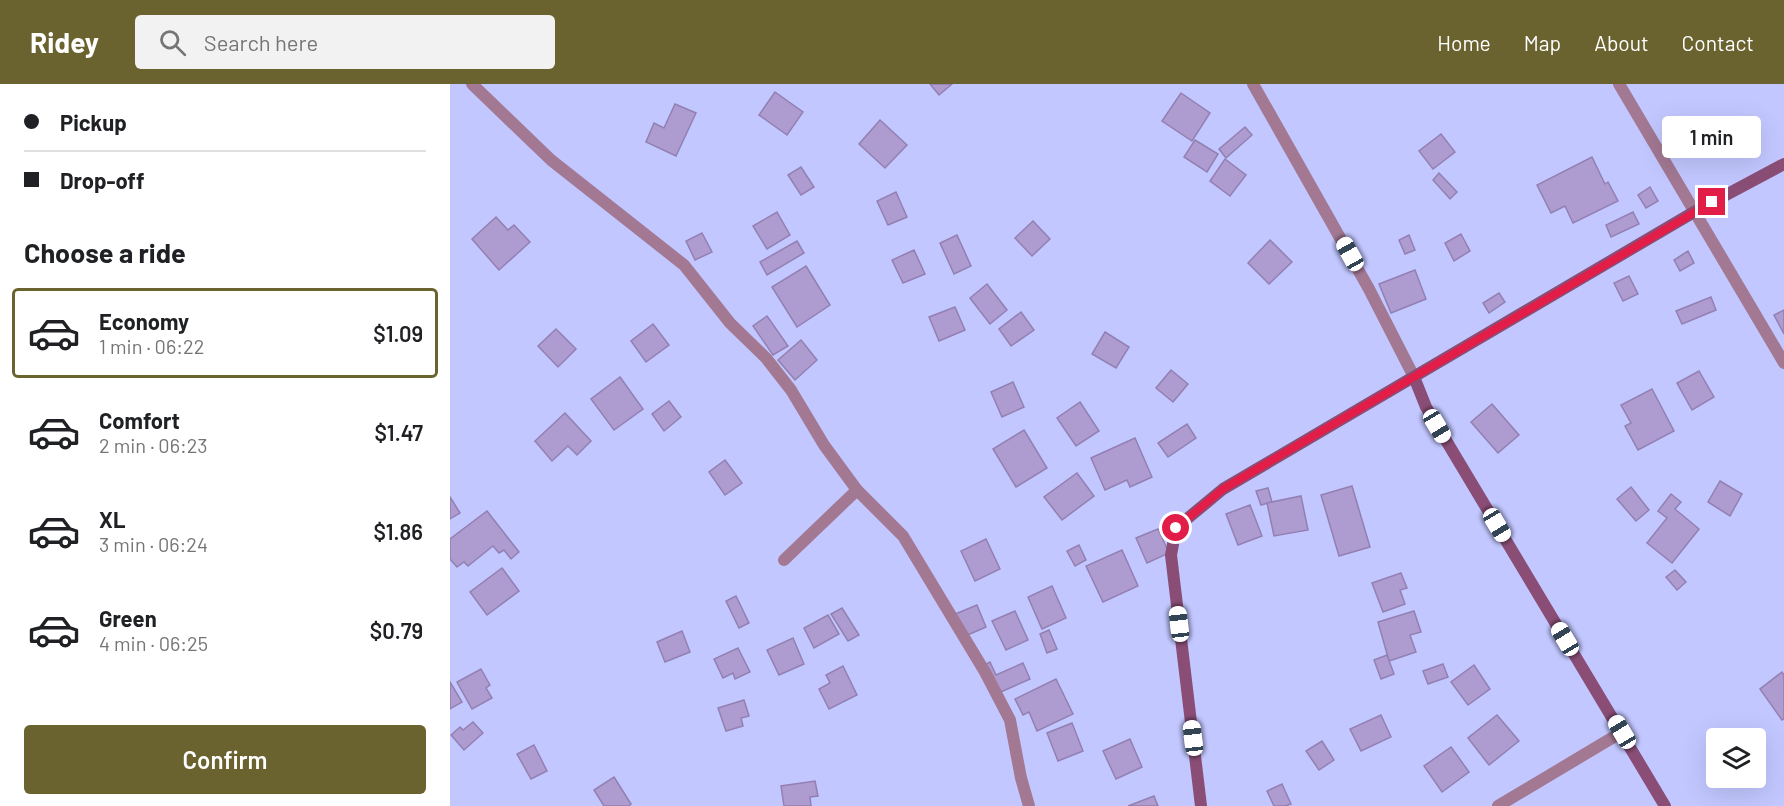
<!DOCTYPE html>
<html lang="en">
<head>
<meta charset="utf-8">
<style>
	body { margin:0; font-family:Barlow,sans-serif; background:#f2f2f2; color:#202124; height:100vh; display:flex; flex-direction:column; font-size:22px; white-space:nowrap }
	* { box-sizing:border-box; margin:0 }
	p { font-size:20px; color:#757577 }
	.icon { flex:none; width:33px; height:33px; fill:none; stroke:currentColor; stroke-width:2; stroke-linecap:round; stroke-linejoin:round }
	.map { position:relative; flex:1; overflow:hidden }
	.details { display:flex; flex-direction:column; background:#fff; width:450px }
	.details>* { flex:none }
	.hud { display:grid; align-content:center; height:132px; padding:0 24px; background:#fff }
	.controls { position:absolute; left:1256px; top:644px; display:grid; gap:12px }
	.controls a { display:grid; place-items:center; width:60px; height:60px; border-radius:6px; background:#fff; box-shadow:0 6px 24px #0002; font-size:30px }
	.end { position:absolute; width:27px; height:27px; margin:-14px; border:8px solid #e11d48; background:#fff; box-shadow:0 0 0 3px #fff }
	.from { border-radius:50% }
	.bubble { position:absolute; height:42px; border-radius:6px; background:#fff; box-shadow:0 6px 24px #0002; font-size:20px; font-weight:600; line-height:42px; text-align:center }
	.car { position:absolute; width:18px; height:36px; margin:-18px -9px; border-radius:8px; box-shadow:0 0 4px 2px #0007; background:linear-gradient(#fff 24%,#345 0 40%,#fff 0 76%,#345 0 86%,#fff 0) }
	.hud b { display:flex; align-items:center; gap:21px; height:57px; font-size:22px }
	.hud b+b { border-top:2px solid #e0e0e0 }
	.hud i { width:15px; height:15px; background:#202124 }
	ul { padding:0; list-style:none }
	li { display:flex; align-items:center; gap:18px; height:90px; margin:0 12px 9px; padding:0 12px; border:3px solid transparent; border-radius:6px }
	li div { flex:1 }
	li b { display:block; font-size:22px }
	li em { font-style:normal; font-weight:600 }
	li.active { border-color:#6a632f }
	li>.icon { width:54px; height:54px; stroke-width:1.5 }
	h2 { padding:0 24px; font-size:27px; line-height:72px }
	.primary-button { display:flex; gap:12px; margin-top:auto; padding:12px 24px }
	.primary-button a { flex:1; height:69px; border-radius:6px; background:#6a632f; color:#fff; font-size:24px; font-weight:600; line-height:69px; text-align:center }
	header { display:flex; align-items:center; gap:36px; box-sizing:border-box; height:84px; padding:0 30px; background:#6a632f; color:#fff }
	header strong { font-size:28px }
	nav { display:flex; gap:33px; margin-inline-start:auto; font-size:21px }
	.search { width:420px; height:54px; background:#f2f2f2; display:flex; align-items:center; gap:15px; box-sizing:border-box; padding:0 21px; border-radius:6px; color:#757577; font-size:22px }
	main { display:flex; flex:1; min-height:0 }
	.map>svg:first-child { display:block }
	.building { fill:#ae9bcf; stroke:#9380b3; stroke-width:1.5 }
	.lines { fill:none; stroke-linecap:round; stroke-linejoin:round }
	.street { stroke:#a27892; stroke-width:12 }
	.secondary { stroke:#8a4e76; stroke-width:12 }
	.route { stroke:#e11d48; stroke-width:8 }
</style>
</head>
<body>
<header>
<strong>Ridey</strong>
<div class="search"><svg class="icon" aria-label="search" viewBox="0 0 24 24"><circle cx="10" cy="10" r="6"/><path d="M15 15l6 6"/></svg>Search here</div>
<nav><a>Home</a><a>Map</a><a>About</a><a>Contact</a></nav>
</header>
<main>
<section class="details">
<div class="hud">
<b><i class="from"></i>Pickup</b>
<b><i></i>Drop-off</b>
</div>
<h2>Choose a ride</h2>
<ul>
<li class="active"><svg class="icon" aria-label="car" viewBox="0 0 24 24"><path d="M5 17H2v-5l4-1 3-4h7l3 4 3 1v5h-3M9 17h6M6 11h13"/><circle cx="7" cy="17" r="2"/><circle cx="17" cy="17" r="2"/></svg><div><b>Economy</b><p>1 min · 06:22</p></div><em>$1.09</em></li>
<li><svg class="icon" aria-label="car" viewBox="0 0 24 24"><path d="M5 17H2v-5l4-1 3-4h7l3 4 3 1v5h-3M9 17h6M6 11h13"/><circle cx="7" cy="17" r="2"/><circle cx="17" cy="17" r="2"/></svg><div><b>Comfort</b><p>2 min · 06:23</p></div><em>$1.47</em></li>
<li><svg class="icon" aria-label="car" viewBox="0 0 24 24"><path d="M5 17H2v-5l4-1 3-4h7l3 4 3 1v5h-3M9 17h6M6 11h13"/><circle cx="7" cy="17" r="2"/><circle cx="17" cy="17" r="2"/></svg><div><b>XL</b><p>3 min · 06:24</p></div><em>$1.86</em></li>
<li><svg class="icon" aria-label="car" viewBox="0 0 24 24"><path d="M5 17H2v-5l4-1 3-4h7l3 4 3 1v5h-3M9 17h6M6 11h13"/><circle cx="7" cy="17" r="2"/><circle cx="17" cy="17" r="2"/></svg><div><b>Green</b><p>4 min · 06:25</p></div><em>$0.79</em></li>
</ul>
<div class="primary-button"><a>Confirm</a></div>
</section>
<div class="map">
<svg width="1334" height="722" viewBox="0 0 1334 722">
	<rect width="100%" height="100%" fill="#c2c7ff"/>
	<g class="building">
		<polygon points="480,0 502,0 489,11"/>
		<polygon points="325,8 353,28 337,51 309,31"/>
		<polygon points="731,9 760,29 742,57 712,37"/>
		<polygon points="225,20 246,29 226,72 196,58 204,39 214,44"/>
		<polygon points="430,36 457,61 435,84 409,60"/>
		<polygon points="795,43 802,51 776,74 769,65"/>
		<polygon points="991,50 1005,68 983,85 969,67"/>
		<polygon points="745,56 768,70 757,88 734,73"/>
		<polygon points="1142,73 1155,100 1158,98 1168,117 1123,139 1115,122 1101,129 1087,101"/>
		<polygon points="775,75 796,91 780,112 760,97"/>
		<polygon points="351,83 364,103 351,111 338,91"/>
		<polygon points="989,89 1007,108 1000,115 983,96"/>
		<polygon points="1200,103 1208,117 1196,124 1188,111"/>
		<polygon points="446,108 457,133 438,141 427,117"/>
		<polygon points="327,128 340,151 317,165 303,142"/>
		<polygon points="1183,128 1189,140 1161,153 1156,141"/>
		<polygon points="46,133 58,146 64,141 80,158 49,186 22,155"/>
		<polygon points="583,137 600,155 582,172 565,154"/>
		<polygon points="252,149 262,168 245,176 236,157"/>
		<polygon points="1011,150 1020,167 1004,177 995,159"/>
		<polygon points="507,151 521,182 504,190 490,159"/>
		<polygon points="959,151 965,166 955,170 949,156"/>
		<polygon points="820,156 842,178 819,200 798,179"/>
		<polygon points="347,157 354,169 317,191 310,178"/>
		<polygon points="464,166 475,190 453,199 442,176"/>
		<polygon points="1238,167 1244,179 1230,187 1224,176"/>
		<polygon points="356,182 380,221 347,243 322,203"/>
		<polygon points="965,186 976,215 941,229 929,200"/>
		<polygon points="1179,192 1188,210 1173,217 1164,199"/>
		<polygon points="537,200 557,226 540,240 520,214"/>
		<polygon points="1049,209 1055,218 1039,229 1033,219"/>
		<polygon points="1261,213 1266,226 1232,240 1226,227"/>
		<polygon points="505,223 515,246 489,257 479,233"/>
		<polygon points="1334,226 1334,250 1324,231"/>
		<polygon points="571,228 584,246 561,262 549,245"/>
		<polygon points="317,232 338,262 323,271 303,242"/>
		<polygon points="203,240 219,261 196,278 181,257"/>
		<polygon points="106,245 126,265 108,283 88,262"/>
		<polygon points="655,248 679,263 666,284 642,270"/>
		<polygon points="351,256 367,276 345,296 328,276"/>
		<polygon points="721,286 738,300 723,318 706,304"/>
		<polygon points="1249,287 1264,313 1242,326 1227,299"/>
		<polygon points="170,293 193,325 164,346 141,315"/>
		<polygon points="563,298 574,323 552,333 541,308"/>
		<polygon points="1202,305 1224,347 1188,366 1175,342 1181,339 1171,321"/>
		<polygon points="219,317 231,333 214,347 202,330"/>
		<polygon points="630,318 649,347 626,362 607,334"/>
		<polygon points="1042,320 1069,351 1048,369 1021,338"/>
		<polygon points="115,329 141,357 127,371 118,362 102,377 85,357"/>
		<polygon points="737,340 746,354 718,373 708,359"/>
		<polygon points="574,346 597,384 566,403 543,365"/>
		<polygon points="685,354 702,393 680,403 677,396 655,406 641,374"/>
		<polygon points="275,376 292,399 275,411 259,388"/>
		<polygon points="627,389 644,412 612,436 594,413"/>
		<polygon points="1270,397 1292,410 1280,432 1258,418"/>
		<polygon points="902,402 920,463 889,472 871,411"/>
		<polygon points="1181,403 1199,426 1186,437 1167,415"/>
		<polygon points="818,404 822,418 811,421 806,407"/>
		<polygon points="1221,410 1231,418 1225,425 1249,445 1222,479 1197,459 1217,434 1208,427"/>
		<polygon points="851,412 858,446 824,452 817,419"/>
		<polygon points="0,413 10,429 0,435"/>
		<polygon points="800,421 812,452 788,461 776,430"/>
		<polygon points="37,427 69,468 61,475 54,466 49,469 43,462 18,482 14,478 7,483 0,475 0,455"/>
		<polygon points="708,445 719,469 697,479 686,454"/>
		<polygon points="536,455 550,485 525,497 511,467"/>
		<polygon points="629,461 636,476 625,482 617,467"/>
		<polygon points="672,466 688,502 653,518 636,482"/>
		<polygon points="52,484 69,507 37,531 20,508"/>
		<polygon points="1225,486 1236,498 1227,506 1216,493"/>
		<polygon points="951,489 957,504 950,506 955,520 933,528 922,499"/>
		<polygon points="602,502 616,534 592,545 578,513"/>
		<polygon points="286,512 299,539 289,544 276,517"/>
		<polygon points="527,521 536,543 513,553 503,531"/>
		<polygon points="392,524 409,551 398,557 381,530"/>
		<polygon points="565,527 578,556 556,566 542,537"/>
		<polygon points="964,527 971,548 960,551 966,568 939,577 928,538"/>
		<polygon points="378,531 389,550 364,564 354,544"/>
		<polygon points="599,546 607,565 597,569 590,550"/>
		<polygon points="232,547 240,568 215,578 207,558"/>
		<polygon points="343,554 354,580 329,591 317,566"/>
		<polygon points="288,564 300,588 285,595 283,589 273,594 264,575"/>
		<polygon points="937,571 944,590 931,595 924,576"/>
		<polygon points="540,578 546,591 573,579 580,595 544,611 532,582"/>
		<polygon points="993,580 998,593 978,600 973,587"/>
		<polygon points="1024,581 1040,605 1018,621 1001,598"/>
		<polygon points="393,582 407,611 379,625 369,605 380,599 376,591"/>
		<polygon points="31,585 40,601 36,604 42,614 22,625 7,598"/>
		<polygon points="1332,588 1334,591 1334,635 1332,636 1310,605"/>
		<polygon points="606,595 623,630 587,647 579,628 573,631 565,615"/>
		<polygon points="0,598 12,618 0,625"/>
		<polygon points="294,616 299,632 291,634 293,642 276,647 268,624"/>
		<polygon points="931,631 941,653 911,667 900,645"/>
		<polygon points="1047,631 1069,657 1039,681 1018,654"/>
		<polygon points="23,638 33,649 14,666 1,651 10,643 13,646"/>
		<polygon points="622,639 633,667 608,677 597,649"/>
		<polygon points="680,655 692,683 666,695 653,667"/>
		<polygon points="872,657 884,676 869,686 856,667"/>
		<polygon points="84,661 97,687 81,695 67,670"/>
		<polygon points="1001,663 1019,688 992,708 974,682"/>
		<polygon points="164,693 181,720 179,722 154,722 144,706"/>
		<polygon points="365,697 368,712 360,713 361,722 334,722 331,702"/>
		<polygon points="832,700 841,720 835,722 824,722 817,707"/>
		<polygon points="704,712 708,722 678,722"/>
	</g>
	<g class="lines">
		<g class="street">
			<polyline points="22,0 101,76 234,181 280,239 316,274 341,306 374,361 407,406 453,452 535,588 560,636 571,694 579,722"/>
			<polyline points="803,0 919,205 964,293"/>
			<polyline points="1169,0 1334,279"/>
			<polyline points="334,476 407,406"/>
			<polyline points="1048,722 1172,648"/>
		</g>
		<g class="secondary">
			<polyline points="964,293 976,323 1215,722"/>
			<polyline points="751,722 721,471 726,444 773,405 1244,128 1334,80"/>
		</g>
	</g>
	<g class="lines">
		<polyline class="route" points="726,444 773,405 1262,118"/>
	</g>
</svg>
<div class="controls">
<a><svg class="icon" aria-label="layers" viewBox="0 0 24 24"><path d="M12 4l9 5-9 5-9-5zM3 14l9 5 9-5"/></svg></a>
</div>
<i class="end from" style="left:726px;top:444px"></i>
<i class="end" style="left:1262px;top:118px"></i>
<div class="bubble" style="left:1212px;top:32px;width:99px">1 min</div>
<i class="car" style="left:900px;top:170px;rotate:331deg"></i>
<i class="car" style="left:987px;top:342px;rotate:149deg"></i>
<i class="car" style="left:1047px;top:441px;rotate:149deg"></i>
<i class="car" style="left:729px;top:540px;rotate:353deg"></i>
<i class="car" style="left:1115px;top:555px;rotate:329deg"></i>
<i class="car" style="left:1172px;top:648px;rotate:329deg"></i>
<i class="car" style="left:743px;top:654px;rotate:353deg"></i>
</div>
</main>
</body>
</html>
